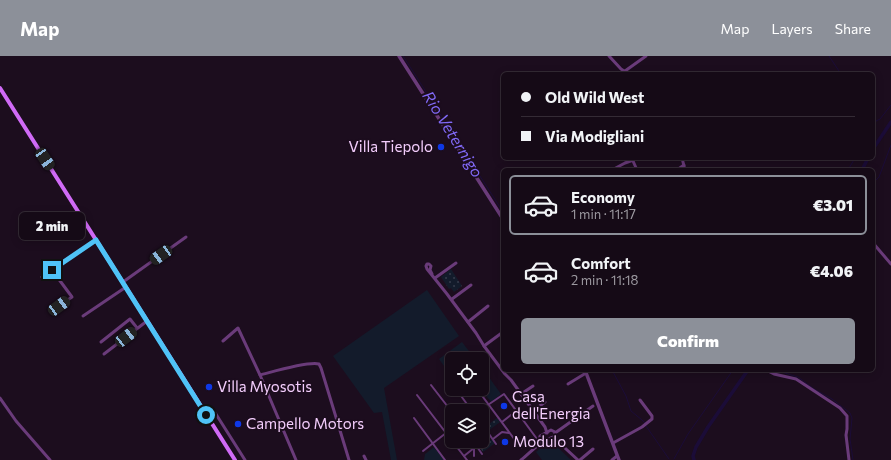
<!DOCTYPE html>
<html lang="en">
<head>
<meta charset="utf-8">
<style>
	body { margin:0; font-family:Commissioner,sans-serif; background:#1e131f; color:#f1f3f6; height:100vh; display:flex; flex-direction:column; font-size:15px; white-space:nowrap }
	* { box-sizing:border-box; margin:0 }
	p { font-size:13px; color:#9d9aa1 }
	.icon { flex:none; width:22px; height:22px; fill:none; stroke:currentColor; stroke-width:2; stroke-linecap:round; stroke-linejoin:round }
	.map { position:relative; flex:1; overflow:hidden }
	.sheet { position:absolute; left:501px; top:112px; width:374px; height:204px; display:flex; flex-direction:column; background:#150a16; border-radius:6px; box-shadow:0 2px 10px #0003,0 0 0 1px #342b35 }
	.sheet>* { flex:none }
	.hud { position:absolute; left:501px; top:16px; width:374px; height:88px; border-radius:6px; box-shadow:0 2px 10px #0003,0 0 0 1px #342b35; display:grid; align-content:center; height:88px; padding:0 20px; background:#150a16 }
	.controls { position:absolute; left:445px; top:296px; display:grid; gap:8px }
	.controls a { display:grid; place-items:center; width:44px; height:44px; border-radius:6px; background:#150a16; box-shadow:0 2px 10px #0003,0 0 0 1px #342b35; font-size:20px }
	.end { position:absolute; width:18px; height:18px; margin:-9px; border:5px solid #4fc3f7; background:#111; box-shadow:0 0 0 2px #111 }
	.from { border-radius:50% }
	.bubble { position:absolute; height:28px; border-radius:6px; background:#150a16; box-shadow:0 2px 10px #0003,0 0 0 1px #342b35; font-size:13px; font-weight:800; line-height:28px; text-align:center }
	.car { position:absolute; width:12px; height:24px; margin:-12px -6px; border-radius:5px; box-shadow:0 0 3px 1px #0007; background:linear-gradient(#222 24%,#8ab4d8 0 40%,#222 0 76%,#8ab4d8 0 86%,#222 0) }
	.hud b { display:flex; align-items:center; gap:14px; height:38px; font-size:15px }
	.hud b+b { border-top:1px solid #342b35 }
	.hud i { width:10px; height:10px; background:#f1f3f6 }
	ul { padding:7px 0 0; list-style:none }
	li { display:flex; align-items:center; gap:12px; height:60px; margin:0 8px 6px; padding:0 12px; border:2px solid transparent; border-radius:6px }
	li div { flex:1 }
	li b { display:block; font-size:15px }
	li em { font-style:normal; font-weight:800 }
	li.on { border-color:#8c9099 }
	li>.icon { width:36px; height:36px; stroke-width:1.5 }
	.action { display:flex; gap:8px; margin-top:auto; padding:8px 20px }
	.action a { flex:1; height:46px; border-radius:6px; background:#8c9099; color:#fff; font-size:16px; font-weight:800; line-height:46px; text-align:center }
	header { display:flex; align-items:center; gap:24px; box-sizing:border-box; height:56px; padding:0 20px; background:#8c9099; color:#fff }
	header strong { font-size:19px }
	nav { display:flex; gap:22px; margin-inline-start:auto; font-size:14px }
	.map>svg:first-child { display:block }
	.green { fill:url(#green-dots) }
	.pitch { fill:#131b2b }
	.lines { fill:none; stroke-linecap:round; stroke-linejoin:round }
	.stream { stroke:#1b0c38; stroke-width:1 }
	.canal { stroke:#1b0c38; stroke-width:3.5 }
	.pedestrian { stroke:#6a3b7a; stroke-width:2 }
	.minor { stroke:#6a3b7a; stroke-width:3 }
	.tertiary { stroke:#6a3b7a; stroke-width:3.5 }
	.secondary { stroke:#d06af6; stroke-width:4 }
	.route { stroke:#4fc3f7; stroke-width:5 }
	.poi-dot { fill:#0e38e7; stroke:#1c0d1e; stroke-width:1.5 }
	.labels { text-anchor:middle; stroke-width:4; stroke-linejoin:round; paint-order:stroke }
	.poi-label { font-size:15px; fill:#f3cdfc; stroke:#1c0d1e; text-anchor:start }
	.water-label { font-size:16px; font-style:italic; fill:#8169f6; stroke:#1c0d1e }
</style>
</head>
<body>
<header>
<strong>Map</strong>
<nav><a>Map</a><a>Layers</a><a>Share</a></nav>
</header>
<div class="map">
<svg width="891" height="404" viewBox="0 0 891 404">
	<defs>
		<pattern id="green-dots" width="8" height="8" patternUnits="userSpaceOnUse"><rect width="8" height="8" fill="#131b2b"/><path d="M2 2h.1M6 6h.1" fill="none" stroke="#363b4b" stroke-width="1.8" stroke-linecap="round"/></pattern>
	</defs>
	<rect width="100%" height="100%" fill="#1c0d1e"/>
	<g class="green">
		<polygon points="451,213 462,230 454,236 451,232 449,233 441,221"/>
		<polygon points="497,362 500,366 488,375 485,371"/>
		<polygon points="492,383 495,387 483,396 480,392"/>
	</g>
	<g class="pitch">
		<polygon points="427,234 459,280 384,332 397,404 391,404 382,356 374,357 333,300"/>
		<polygon points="462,286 475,303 452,303 452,315 449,317 439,303"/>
		<polygon points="482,313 483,313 501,338 491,346 481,333 482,333"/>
		<polygon points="550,384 571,404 542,404 536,396"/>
		<polygon points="434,391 444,404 424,404 425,398"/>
	</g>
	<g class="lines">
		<g class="stream">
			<polyline points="403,0 503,156"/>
			<polyline points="829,0 841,18"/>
			<polyline points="873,61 876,65"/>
			<polyline points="873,69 876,65 880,63 891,49"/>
			<polyline points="848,114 855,102"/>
			<polyline points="873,127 879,121 891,89"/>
			<polyline points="612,314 626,340 631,355 642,364 645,367"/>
			<polyline points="775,314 798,321 814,333 832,343 850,357 852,362 850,383 853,404"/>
			<polyline points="646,370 669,403"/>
			<polyline points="674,403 688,378 733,314"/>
		</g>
		<g class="canal">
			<polyline points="873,93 891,66"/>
			<polyline points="862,114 868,102"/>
			<polyline points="694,404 693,400 696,391 708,371 748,314"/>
		</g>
		<g class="pedestrian">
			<polyline points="446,319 452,328"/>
			<polyline points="431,329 448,351"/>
			<polyline points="456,333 472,355"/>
			<polyline points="477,333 521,392"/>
			<polyline points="417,339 446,377"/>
			<polyline points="479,355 504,338 537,383 539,383"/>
			<polyline points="414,362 445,404"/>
			<polyline points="502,366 516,355"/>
			<polyline points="482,368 496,388"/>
			<polyline points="493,383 502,376 509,377"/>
			<polyline points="473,385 482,398"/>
			<polyline points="453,386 467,404"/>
			<polyline points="423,395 446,377 452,385"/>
			<polyline points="464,400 474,392 474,400"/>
		</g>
		<g class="minor">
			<polyline points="609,0 621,13 629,18"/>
			<polyline points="625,15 646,0"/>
			<polyline points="682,102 685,114"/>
			<polyline points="633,105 637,114"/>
			<polyline points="612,114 625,107 639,102"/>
			<polyline points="677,114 684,109"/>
			<polyline points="873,187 891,208"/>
			<polyline points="52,214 72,241 59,250"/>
			<polyline points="432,218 430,214 431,210 429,208 427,208 426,210 427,213 447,238 476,277 484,290 505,318 511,324 545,371 547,377"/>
			<polyline points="42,221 96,184"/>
			<polyline points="435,222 456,207"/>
			<polyline points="123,226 186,181"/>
			<polyline points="452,243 471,229"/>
			<polyline points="83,260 126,231"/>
			<polyline points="468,266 488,250"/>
			<polyline points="223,285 238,272 260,319 296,404"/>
			<polyline points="101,286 130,263 137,272"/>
			<polyline points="484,290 503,276"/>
			<polyline points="104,298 147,265"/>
			<polyline points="766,314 774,318 796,323 840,352 847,360 847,373 846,379 849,404"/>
			<path d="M260,319C272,316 308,305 319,308L321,312L349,404"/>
			<polyline points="568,328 586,317"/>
			<polyline points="521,338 533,330"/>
			<polyline points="0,342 16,365 50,404"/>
			<polyline points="214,355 245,404"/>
			<polyline points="533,355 545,346"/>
			<polyline points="555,377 593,350"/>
			<polyline points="553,381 578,404"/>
			<polyline points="613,387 642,371 652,363 652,360 640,344"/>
			<polyline points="364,400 366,404"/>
			<path d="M521,404C531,396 541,384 554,381L555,378V376L551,374L540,380L539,384L541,386H543"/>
			<polyline points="580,404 593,393"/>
			<polyline points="612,404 617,400"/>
		</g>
		<g class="tertiary">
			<polyline points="399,0 503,163"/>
			<polyline points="585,314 619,404"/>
		</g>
		<polyline class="secondary" points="0,32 235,404"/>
	</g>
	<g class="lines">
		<polyline class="route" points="52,214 96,184 206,359"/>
	</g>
	<g class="poi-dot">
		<circle cx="441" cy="91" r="4"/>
		<circle cx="209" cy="331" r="4"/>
		<circle cx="504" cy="350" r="4"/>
		<circle cx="238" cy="368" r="4"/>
		<circle cx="505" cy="386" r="4"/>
	</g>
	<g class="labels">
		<g class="poi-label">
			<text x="433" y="96" text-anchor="end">Villa Tiepolo</text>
			<text x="217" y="336">Villa Myosotis</text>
			<text x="512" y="346">Casa<tspan x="512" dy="17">dell'Energia</tspan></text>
			<text x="246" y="373">Campello Motors</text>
			<text x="513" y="391">Modulo 13</text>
		</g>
		<g class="water-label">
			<text transform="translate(453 78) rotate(58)" y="6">Rio Veternigo</text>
		</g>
	</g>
</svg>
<div class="controls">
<a><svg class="icon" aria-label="locate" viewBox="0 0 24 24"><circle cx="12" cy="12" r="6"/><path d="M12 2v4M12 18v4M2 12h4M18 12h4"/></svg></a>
<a><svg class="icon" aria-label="layers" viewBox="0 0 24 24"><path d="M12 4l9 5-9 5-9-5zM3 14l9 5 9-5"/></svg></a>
</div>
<i class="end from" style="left:206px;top:359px"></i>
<i class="end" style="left:52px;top:214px"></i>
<div class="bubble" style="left:19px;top:156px;width:66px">2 min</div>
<i class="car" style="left:45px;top:103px;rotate:146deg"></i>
<i class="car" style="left:161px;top:199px;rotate:235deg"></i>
<i class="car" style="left:59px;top:250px;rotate:54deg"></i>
<i class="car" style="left:126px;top:281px;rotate:52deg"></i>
<div class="hud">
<b><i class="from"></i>Old Wild West</b>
<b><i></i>Via Modigliani</b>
</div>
<section class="sheet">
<ul>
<li class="on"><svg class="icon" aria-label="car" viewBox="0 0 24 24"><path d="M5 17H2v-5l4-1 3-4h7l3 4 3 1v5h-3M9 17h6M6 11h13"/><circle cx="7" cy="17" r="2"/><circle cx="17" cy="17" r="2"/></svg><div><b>Economy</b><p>1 min · 11:17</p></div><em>€3.01</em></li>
<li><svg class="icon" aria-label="car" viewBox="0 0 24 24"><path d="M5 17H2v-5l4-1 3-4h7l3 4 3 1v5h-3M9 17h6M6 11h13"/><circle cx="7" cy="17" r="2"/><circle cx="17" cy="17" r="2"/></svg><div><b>Comfort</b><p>2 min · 11:18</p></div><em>€4.06</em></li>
</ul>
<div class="action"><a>Confirm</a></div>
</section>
</div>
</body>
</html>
